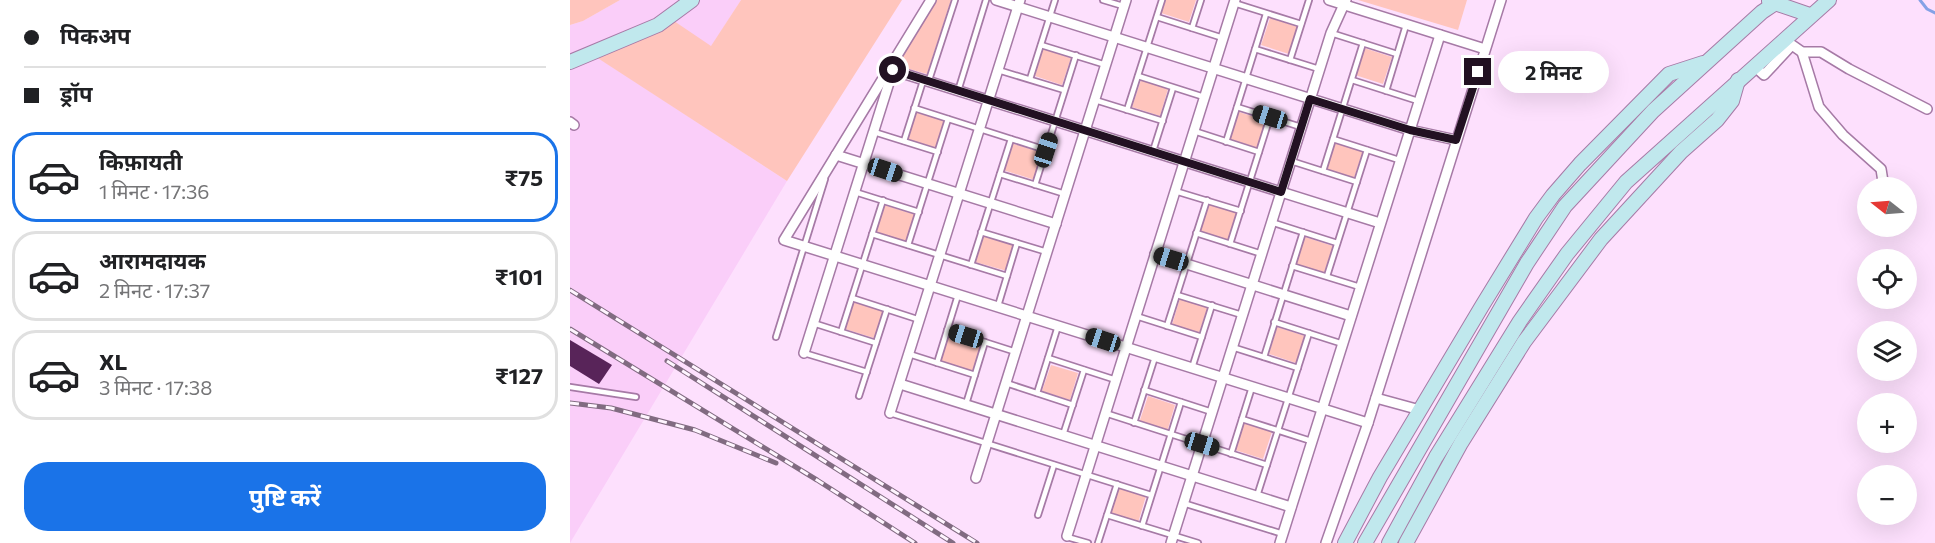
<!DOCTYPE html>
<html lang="hi">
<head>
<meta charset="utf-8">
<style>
	body { margin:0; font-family:Commissioner,"Noto Sans Devanagari",sans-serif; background:#f2f2f2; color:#202124; height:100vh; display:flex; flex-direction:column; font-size:22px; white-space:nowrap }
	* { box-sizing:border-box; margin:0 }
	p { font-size:20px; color:#757577 }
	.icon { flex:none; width:33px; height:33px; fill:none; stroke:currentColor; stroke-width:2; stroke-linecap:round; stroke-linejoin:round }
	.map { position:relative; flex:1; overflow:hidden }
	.panel { display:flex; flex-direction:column; background:#fff; width:570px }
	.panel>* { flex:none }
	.guide { display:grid; align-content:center; height:132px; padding:0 24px; background:#fff }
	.needle { width:39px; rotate:287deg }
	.fabs { position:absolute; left:1287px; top:177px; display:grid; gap:12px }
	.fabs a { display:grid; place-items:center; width:60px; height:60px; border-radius:50%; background:#fff; box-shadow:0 6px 24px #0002; font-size:30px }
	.end { position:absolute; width:27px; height:27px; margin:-14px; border:8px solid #212; background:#fff; box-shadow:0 0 0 3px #fff }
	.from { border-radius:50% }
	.bubble { position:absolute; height:42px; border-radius:21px; background:#fff; box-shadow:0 6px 24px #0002; font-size:20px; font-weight:700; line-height:42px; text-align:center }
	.car { position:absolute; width:18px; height:36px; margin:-18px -9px; border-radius:8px; box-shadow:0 0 4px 2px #0007; background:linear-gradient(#222 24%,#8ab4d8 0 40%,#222 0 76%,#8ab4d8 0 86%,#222 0) }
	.guide b { display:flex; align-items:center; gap:21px; height:57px; font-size:22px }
	.guide b+b { border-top:2px solid #e0e0e0 }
	.guide i { width:15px; height:15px; background:#202124 }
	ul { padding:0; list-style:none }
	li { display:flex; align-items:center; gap:18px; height:90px; margin:0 12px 9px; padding:0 12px; border:3px solid #e0e0e0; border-radius:24px }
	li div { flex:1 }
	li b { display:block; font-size:22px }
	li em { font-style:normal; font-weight:700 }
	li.active { border-color:#1a73e8 }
	li>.icon { width:54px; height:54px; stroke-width:1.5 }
	.button { display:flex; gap:12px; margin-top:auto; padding:12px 24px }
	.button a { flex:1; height:69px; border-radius:24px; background:#1a73e8; color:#fff; font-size:24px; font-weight:700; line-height:69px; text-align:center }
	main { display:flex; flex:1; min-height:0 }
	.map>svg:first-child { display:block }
	.built { fill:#facef9 }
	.green { fill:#ffc5bd }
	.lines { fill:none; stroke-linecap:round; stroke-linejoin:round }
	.stream { stroke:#84a1e6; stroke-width:3 }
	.building { fill:#582459 }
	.lane-casing { stroke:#a67aa6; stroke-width:8 }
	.street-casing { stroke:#a67aa6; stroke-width:12 }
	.secondary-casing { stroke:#a67aa6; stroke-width:16 }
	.lane { stroke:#fff; stroke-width:4.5 }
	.street { stroke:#fff; stroke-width:9 }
	.secondary { stroke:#c0e8ed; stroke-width:14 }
	.rail-casing { stroke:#816b81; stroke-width:5 }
	.rail { stroke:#fef5fe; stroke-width:3; stroke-dasharray:9; stroke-linecap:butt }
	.route { stroke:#212; stroke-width:8 }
</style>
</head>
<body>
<main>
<section class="panel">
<div class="guide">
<b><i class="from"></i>पिकअप</b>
<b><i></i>ड्रॉप</b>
</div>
<ul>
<li class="active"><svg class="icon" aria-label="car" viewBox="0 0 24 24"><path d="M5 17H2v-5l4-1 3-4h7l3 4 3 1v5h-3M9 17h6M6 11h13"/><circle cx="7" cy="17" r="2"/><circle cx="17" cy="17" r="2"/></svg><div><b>किफ़ायती</b><p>1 मिनट · 17:36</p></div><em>₹75</em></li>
<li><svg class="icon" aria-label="car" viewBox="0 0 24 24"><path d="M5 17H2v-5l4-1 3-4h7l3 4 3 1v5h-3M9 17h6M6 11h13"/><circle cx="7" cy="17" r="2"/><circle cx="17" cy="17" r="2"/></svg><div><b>आरामदायक</b><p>2 मिनट · 17:37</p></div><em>₹101</em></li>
<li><svg class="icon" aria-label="car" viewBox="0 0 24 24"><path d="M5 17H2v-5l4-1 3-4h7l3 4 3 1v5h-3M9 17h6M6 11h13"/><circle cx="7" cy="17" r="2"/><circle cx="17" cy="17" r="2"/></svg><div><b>XL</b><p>3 मिनट · 17:38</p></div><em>₹127</em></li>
</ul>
<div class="button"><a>पुष्टि करें</a></div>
</section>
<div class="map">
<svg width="1365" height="543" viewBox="0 0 1365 543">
	<rect width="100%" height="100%" fill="#fde0fd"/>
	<polygon class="built" points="50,0 171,0 141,47 24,55 217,181 0,543 0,25 13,21"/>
	<g class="green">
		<polygon points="0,0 50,0 13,21 0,25"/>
		<polygon points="171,0 332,0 217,181 23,55 104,21 141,46"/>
		<polygon points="365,0 381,0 357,74 325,65"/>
		<polygon points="596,0 626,0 619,22 591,13"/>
		<polygon points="788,0 897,0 888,30"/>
		<polygon points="700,18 728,27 719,54 691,45"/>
		<polygon points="794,48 822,57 813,84 785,75"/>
		<polygon points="473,49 501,58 492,85 465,76"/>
		<polygon points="571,80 598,89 590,116 562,107"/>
		<polygon points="344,112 376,121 368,148 336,139"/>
		<polygon points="669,112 697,121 688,148 660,139"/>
		<polygon points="765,142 793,151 784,178 756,169"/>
		<polygon points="441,143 473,153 465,180 433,170"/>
		<polygon points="639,204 667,213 658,240 630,231"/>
		<polygon points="314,205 346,215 338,242 306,232"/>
		<polygon points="413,235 445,245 437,271 405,262"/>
		<polygon points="735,237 763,246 754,273 726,264"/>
		<polygon points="610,298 638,306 629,333 602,325"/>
		<polygon points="283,302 315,312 307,339 275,329"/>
		<polygon points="707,327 735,336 726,363 699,354"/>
		<polygon points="379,335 411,344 403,371 371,361"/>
		<polygon points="481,365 508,373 500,400 472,391"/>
		<polygon points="578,396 605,405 597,432 569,423"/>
		<polygon points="674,423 702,432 693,459 665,450"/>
		<polygon points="549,488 576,496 568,523 540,515"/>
	</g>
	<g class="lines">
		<polyline class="stream" points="1350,0 1357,9 1365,13"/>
	</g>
	<polygon class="building" points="0,340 42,365 29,384 0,366"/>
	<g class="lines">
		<g class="lane-casing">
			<g id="lane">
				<polyline points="533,0 553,6"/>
				<polyline points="664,3 731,24"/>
				<polyline points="587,17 653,38"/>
				<polyline points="622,28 631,0"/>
				<polyline points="761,33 827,54"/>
				<polyline points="471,45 536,65"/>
				<polyline points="685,49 749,69"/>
				<polyline points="720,60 739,0"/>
				<polyline points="428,70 494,90"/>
				<polyline points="568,76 634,97"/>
				<polyline points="460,79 485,0"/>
				<polyline points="359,80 385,0"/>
				<polyline points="782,80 848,101"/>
				<polyline points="388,91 416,0"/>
				<polyline points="816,91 836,25"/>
				<polyline points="525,100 593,121"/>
				<polyline points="667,107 731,127"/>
				<polyline points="344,108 476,150"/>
				<polyline points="557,110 592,0"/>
				<polyline points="624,131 689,152"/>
				<polyline points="304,132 368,152"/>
				<polyline points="763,139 829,160"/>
				<polyline points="334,141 353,81"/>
				<polyline points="656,142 696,14"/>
				<polyline points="583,151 603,88"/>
				<polyline points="721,161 787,182"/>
				<polyline points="753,171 793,43"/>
				<polyline points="430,174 495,194"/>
				<polyline points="465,185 506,55"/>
				<polyline points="605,191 671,211"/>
				<polyline points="285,192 349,212"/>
				<polyline points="701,222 767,243"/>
				<polyline points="411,232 477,252"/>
				<polyline points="626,233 692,254"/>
				<polyline points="302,234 437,276"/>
				<polyline points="660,244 700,117"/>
				<polyline points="338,245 378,119"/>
				<polyline points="401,265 441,139"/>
				<polyline points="722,266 790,287"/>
				<polyline points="757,276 797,150"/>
				<polyline points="607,295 672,315"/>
				<polyline points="282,298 350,320"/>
				<polyline points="428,306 447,243"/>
				<polyline points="566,316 632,337"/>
				<polyline points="704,322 773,344"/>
				<polyline points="243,323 306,343"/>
				<polyline points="597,326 637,200"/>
				<polyline points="377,330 446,352"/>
				<polyline points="271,332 313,200"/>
				<polyline points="206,337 255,179"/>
				<polyline points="662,347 728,368"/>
				<polyline points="234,353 297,372"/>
				<polyline points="339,354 405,375"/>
				<polyline points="694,357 733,232"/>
				<polyline points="478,358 546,380"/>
				<polyline points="367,363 388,295"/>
				<polyline points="622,368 642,305"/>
				<polyline points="436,383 503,405"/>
				<polyline points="0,387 66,397"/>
				<polyline points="574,390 642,412"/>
				<polyline points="467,393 488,326"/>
				<polyline points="289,396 317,309"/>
				<polyline points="396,404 415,342"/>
				<polyline points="320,413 581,495"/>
				<polyline points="535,413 697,465"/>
				<polyline points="672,419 741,441"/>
				<polyline points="564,423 585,357"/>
				<polyline points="493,435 514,370"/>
				<polyline points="661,454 682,387"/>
				<polyline points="687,496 739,333"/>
				<polyline points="613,503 713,534"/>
				<polyline points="468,515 484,465"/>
				<polyline points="537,515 628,543"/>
				<polyline points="572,526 611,402"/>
				<polyline points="497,537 518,543"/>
				<polyline points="528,543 547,484"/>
			</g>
		</g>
		<g class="street-casing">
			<g id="street">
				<polyline points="361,0 214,240 798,423"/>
				<polyline points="426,0 840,130 886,140"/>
				<polyline points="759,0 915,49"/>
				<polyline points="1232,52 1249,107 1273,135 1311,169 1314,188"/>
				<polyline points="1184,66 1194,75 1222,45 1232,52 1251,52 1279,69 1357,109"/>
				<polyline points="319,69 810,223"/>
				<polyline points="0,122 4,125"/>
				<polyline points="266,155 486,224"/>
				<polyline points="585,254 781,316"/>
				<polyline points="234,353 323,70"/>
				<polyline points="330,384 721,507"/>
				<polyline points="806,398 850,410"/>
				<polyline points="320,413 450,0"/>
				<polyline points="406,478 556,0"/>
				<polyline points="497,536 665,0"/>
				<polyline points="601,543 761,33 776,0"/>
				<polyline points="710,543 870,35"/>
				<polyline points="756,543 798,423 931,0"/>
			</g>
		</g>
		<g class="secondary-casing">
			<g id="secondary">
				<polyline points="1199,1 1240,15"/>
				<polyline points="0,62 88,25 122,0"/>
				<polyline points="775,543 810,477 912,306 966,218 983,195 1010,164 1099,74 1133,63"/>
				<polyline points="795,543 957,263 995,206 1083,111 1192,12 1210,0"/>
				<polyline points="819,543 866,457 950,321 997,254 1056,182 1259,0"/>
				<polyline points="836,543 891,443 954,342 1031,239 1111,152 1147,120 1162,101 1168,80"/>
			</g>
		</g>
		<use href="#lane" class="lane"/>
		<use href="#street" class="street"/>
		<use href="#secondary" class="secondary"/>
		<g class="rail-casing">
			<g id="rail">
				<polyline points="0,290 407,543"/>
				<polyline points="0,329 247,480 345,543"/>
				<polyline points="97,361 383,543"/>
				<polyline points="0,403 41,408 125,430 206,463"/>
			</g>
		</g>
		<use href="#rail" class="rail"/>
	</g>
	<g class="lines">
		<polyline class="route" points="323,70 711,192 740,99 840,130 886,140 908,72"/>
	</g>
</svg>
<div class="fabs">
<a><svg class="needle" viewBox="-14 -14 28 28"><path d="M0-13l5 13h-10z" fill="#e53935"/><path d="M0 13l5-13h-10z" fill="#757577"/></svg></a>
<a><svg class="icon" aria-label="locate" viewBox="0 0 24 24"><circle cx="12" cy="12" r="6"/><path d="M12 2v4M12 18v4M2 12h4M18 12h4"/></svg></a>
<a><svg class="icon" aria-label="layers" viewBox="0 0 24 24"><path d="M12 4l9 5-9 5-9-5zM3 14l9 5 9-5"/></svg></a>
<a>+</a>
<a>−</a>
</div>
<i class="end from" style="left:323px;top:70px"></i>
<i class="end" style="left:908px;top:72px"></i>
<div class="bubble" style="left:928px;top:51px;width:111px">2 मिनट</div>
<i class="car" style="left:700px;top:117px;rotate:287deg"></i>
<i class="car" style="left:476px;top:150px;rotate:18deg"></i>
<i class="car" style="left:315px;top:170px;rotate:108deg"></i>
<i class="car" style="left:601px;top:259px;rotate:287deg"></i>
<i class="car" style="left:396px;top:336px;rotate:287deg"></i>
<i class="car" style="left:533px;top:340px;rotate:288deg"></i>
<i class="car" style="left:632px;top:444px;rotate:107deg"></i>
</div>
</main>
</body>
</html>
